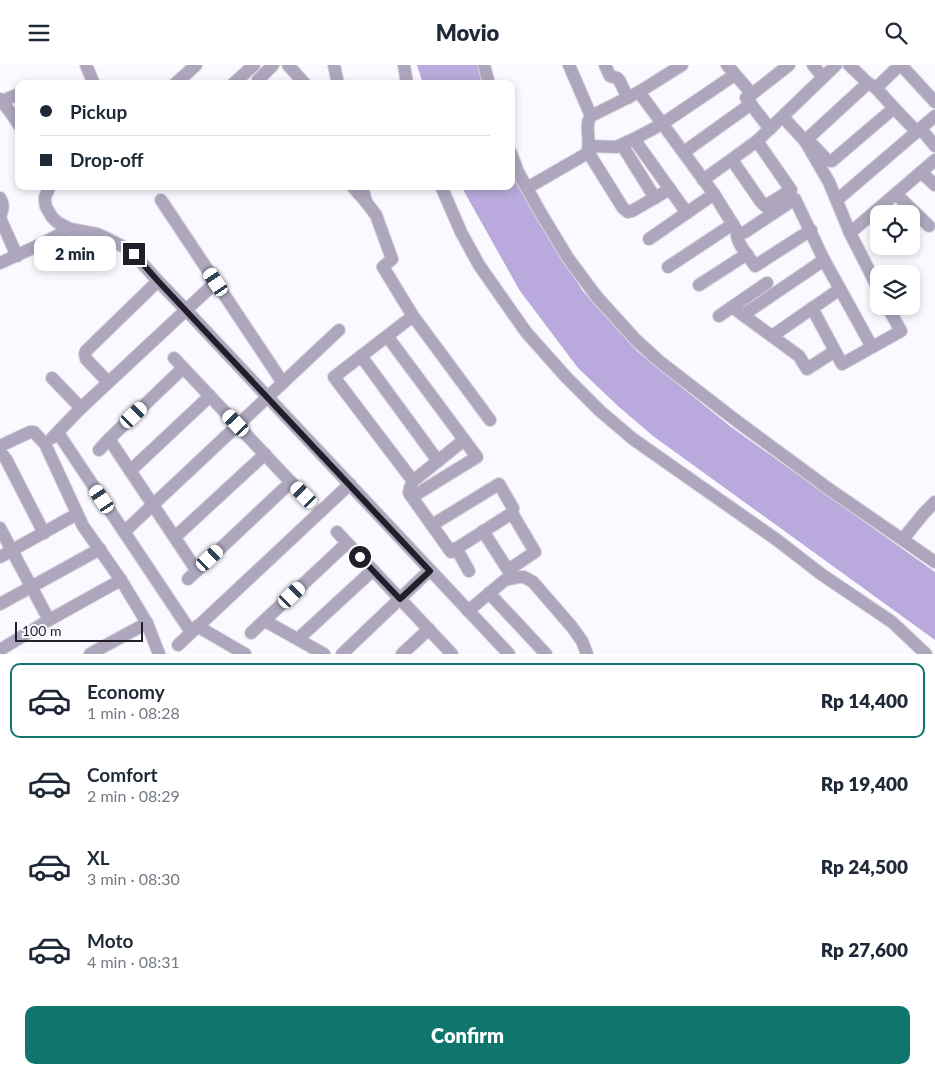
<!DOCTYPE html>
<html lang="en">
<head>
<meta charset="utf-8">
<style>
	body { margin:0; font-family:Lato,sans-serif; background:#f6f6f7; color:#1f2937; height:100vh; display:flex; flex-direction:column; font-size:19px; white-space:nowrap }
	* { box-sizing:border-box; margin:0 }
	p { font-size:16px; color:#747a83 }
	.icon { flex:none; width:28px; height:28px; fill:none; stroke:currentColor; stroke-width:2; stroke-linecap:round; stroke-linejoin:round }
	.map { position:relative; height:589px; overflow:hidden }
	.details { display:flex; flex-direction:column; background:#fff; flex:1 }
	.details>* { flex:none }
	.hud { position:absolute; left:15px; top:15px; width:500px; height:110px; border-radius:10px; box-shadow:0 2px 8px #0003; display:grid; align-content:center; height:110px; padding:0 25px; background:#fff }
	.controls { position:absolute; left:870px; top:140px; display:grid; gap:10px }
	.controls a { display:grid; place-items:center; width:50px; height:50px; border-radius:10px; background:#fff; box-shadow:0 2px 8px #0003; font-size:25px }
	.scale { position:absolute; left:15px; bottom:12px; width:128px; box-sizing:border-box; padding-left:5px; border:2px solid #221f2a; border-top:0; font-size:14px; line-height:18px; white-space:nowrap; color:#221f2a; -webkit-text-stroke:4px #faf9ff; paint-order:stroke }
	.end { position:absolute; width:22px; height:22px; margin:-11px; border:6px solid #221f2a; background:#fff; box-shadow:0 0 0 2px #fff }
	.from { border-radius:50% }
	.bubble { position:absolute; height:35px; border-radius:10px; background:#fff; box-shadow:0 2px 8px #0003; font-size:16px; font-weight:800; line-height:35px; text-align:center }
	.car { position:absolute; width:15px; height:30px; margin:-15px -8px; border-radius:6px; box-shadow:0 0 4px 1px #0007; background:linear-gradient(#fff 24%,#345 0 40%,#fff 0 76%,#345 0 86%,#fff 0) }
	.hud b { display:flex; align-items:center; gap:18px; height:48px; font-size:19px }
	.hud b+b { border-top:1px solid #e0e1e3 }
	.hud i { width:12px; height:12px; background:#1f2937 }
	ul { padding:9px 0 0; list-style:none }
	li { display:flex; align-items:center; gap:15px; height:75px; margin:0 10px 8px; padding:0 15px; border:2px solid transparent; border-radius:10px }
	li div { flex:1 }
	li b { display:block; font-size:19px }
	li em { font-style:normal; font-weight:800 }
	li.selected { border-color:#0f766e }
	li>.icon { width:45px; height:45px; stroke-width:1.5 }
	.primary-button { display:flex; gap:10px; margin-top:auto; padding:10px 25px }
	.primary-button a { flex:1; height:58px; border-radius:10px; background:#0f766e; color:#fff; font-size:20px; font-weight:800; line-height:58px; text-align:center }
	header { display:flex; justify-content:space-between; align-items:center; height:65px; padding:0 25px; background:#fff; font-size:22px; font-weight:800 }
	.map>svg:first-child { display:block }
	.water { fill:#b9a9dc }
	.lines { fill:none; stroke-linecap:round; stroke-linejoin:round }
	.minor-casing { stroke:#d7d6dd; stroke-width:14 }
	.minor { stroke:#ada6bd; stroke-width:12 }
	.route { stroke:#221f2a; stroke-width:6 }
</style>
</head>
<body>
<header><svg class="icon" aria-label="menu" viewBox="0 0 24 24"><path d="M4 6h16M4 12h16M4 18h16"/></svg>Movio<svg class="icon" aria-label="search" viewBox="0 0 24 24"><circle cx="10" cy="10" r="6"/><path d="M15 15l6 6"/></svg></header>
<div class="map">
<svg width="935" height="589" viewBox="0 0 935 589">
	<rect width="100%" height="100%" fill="#faf9ff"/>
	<g class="water">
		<polygon points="417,0 478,0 483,19 423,19"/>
		<polygon points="511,101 517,117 582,225 637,286 731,362 935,507 935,575 653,371 619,342 578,303 520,226 461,121 511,121"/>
	</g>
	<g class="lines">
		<g class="minor-casing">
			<g id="minor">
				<polyline points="86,0 94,19"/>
				<polyline points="288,0 305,19"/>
				<polyline points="334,0 338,19"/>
				<polyline points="404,0 407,19"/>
				<polyline points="484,0 489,19"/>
				<polyline points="569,0 591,51"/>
				<polyline points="605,0 610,11 617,13 619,15 628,33"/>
				<polyline points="727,0 752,29 789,0"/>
				<polyline points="813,0 823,12"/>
				<polyline points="849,0 868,18 876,23 894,43 917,67"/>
				<polyline points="901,0 935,37"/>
				<polyline points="868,18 805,76 829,117 850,168 879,225"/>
				<polyline points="175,19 196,0"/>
				<polyline points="233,19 254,0"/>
				<polyline points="261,19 258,15 273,0"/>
				<polyline points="876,23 900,0"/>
				<path d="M639,27L714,129L737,166C735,178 749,191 755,201L811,165"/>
				<polyline points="746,33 770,64"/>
				<polyline points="0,34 11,48 19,60"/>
				<polyline points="2,36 19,29"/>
				<polyline points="783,52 805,76 813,80 827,95 832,96 894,43"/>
				<polyline points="921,64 935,81"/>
				<polyline points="634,74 662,59 730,13"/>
				<polyline points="622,80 655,133"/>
				<polyline points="589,81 616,82 634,74 687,148"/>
				<polyline points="588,87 623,143 628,147 632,146 670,124"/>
				<polyline points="684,87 751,39"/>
				<polyline points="511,88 518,107 539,145 568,193 597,232 636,275 659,296 738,357 829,424 935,497"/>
				<polyline points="732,95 761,137 765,141 791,125 757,76"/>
				<polyline points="921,107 935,120"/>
				<polyline points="703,115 757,76 836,0"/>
				<polyline points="50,121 45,132 45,136 46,142 52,152 57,157 70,164 97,169 104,172 130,185 158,216 186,245 509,589"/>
				<polyline points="352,121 366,137 362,121"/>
				<polyline points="441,121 461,167 479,200 526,267 566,312 600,346 633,374 777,475 821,509 892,557 926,589"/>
				<path d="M527,123L586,89C593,78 583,61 591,51L639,27L682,0"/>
				<polyline points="896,129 929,161"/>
				<path d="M0,133C5,143 2,143 0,153"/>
				<polyline points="161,135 283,318"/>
				<polyline points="837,135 935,51"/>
				<polyline points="366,137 376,150 392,194 383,202 413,251 490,355"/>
				<polyline points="0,153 17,191"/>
				<polyline points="737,166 740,168 745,167 795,134 824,195 872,282"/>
				<polyline points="850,168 935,95"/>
				<polyline points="649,174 714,129"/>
				<polyline points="0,198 37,181 70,164"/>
				<polyline points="668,202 733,159"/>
				<polyline points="699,220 747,189"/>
				<polyline points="732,242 767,218"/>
				<polyline points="812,243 835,286"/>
				<polyline points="743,250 824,195"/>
				<polyline points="413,251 334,312 413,416 410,423 409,428 451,487 512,448 513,443 499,419 432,460"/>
				<polyline points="719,251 732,242 799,291 807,304 835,286 842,299 901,266 887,241"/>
				<polyline points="387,271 477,392 412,432"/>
				<polyline points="772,271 840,224"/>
				<polyline points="361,291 438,396 413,416"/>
				<polyline points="174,293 304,431"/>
				<polyline points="52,313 81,343"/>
				<polyline points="108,317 86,294 85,289 86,286 158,216"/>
				<polyline points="58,368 191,567"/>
				<polyline points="52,373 81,343 216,217"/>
				<polyline points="109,374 197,506"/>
				<polyline points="0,381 30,367 34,367 45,379 83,461 121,515 147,558 159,589"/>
				<polyline points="99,385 109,374 183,303"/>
				<polyline points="0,387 6,394 44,468"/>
				<polyline points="438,396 464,375"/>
				<polyline points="130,406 210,331"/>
				<polyline points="0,463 49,555"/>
				<polyline points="483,466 508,505 535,487 512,448"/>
				<polyline points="124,467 339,265"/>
				<polyline points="337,467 452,589"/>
				<polyline points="175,472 265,389"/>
				<polyline points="903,474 924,448 935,437"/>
				<polyline points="456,483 469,506"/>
				<polyline points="0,492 77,449"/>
				<polyline points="188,514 291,417"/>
				<polyline points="489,528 546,589"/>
				<polyline points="0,539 100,484"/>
				<polyline points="468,546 505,515 519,512 524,512 533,517 572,562 582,576 587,589"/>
				<polyline points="265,556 324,589"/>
				<polyline points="197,561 245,589"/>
				<polyline points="251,568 347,478"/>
				<polyline points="298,574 373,505"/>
				<polyline points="178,580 350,419"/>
				<polyline points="0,585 49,555 121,515"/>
				<polyline points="90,589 147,558"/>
				<polyline points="342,589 430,505"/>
				<polyline points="402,589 429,564"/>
			</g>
		</g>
		<use href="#minor" class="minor"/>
	</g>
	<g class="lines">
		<polyline class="route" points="134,189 158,216 430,506 400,534 360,492"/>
	</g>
</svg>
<div class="controls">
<a><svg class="icon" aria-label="locate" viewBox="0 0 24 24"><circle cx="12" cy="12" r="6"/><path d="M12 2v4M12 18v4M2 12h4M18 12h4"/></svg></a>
<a><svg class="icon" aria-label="layers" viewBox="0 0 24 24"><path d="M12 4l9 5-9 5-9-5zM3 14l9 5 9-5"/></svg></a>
</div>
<div class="scale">100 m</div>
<i class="end from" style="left:360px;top:492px"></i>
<i class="end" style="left:134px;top:189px"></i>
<div class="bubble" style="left:34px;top:171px;width:82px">2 min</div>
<i class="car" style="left:216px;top:217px;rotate:326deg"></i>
<i class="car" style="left:134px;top:350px;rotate:46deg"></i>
<i class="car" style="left:236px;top:358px;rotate:317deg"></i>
<i class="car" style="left:304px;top:430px;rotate:316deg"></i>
<i class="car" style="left:102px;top:434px;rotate:326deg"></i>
<i class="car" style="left:210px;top:493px;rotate:47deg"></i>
<i class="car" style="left:292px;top:530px;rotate:46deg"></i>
<div class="hud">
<b><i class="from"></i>Pickup</b>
<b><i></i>Drop-off</b>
</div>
</div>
<section class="details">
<ul>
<li class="selected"><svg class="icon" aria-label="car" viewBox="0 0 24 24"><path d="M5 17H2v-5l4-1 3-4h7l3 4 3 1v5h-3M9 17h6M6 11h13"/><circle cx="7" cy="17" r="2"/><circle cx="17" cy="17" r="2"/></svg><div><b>Economy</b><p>1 min · 08:28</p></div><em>Rp 14,400</em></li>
<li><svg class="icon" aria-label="car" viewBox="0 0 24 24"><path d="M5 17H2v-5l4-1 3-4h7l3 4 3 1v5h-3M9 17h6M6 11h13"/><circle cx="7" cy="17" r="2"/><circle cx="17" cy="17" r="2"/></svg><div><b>Comfort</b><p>2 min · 08:29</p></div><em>Rp 19,400</em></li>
<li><svg class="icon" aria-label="car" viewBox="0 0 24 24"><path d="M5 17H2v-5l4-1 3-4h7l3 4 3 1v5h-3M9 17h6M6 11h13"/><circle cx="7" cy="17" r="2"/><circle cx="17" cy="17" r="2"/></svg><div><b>XL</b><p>3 min · 08:30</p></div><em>Rp 24,500</em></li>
<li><svg class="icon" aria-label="car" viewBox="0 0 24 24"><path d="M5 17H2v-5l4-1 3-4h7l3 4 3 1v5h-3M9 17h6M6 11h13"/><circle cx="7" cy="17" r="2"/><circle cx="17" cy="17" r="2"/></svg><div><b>Moto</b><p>4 min · 08:31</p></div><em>Rp 27,600</em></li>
</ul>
<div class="primary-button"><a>Confirm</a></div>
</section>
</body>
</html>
